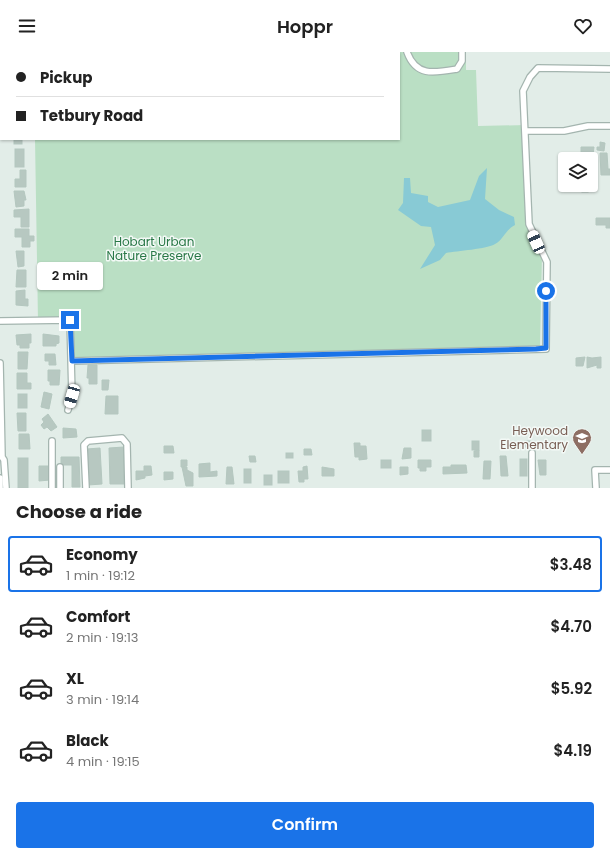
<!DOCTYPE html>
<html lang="en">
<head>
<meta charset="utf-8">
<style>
	body { margin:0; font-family:Poppins,sans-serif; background:#f6f6f6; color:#222; height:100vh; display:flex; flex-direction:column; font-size:15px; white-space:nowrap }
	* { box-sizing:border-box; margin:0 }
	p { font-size:13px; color:#767676 }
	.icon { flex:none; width:22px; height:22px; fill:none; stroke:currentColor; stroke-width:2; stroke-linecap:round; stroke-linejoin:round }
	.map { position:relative; height:436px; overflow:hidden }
	.side { display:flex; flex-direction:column; background:#fff; flex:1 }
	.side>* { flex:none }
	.guide { position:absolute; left:0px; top:0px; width:400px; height:88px; box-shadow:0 1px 3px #0004; display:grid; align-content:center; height:88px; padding:0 16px; background:#fff }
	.tools { position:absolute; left:558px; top:100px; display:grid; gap:8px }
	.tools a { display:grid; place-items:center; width:40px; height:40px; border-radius:4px; background:#fff; box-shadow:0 1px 3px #0004; font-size:20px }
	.end { position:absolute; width:18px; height:18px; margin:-9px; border:5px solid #1a73e8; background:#fff; box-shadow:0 0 0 2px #fff }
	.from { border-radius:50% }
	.bubble { position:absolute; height:28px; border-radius:4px; background:#fff; box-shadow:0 1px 3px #0004; font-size:13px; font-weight:600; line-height:28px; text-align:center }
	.car { position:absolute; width:12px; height:24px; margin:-12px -6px; border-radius:5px; box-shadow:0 0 3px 1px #0007; background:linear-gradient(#fff 24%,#345 0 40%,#fff 0 76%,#345 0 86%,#fff 0) }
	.guide b { display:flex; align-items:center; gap:14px; height:38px; font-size:15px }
	.guide b+b { border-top:1px solid #e0e0e0 }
	.guide i { width:10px; height:10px; background:#222 }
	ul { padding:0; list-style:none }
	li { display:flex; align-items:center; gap:12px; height:56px; margin:0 8px 6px; padding:0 8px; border:2px solid transparent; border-radius:4px }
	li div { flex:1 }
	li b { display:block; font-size:15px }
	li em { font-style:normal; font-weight:600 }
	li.on { border-color:#1a73e8 }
	li>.icon { width:36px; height:36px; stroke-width:1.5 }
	h2 { padding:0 16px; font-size:18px; line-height:48px }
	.primary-button { display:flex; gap:8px; margin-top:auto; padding:8px 16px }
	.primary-button a { flex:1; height:46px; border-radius:4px; background:#1a73e8; color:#fff; font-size:16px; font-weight:600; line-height:46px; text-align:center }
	header { display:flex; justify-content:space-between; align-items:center; height:52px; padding:0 16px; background:#fff; font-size:18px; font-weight:600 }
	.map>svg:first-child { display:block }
	.green { fill:#badfc4 }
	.water { fill:#88cad5 }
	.building { fill:#b7c8c1; stroke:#b4c7bf }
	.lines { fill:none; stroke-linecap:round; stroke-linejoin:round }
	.minor-casing { stroke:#a4b5af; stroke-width:8 }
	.minor { stroke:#fff; stroke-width:5.5 }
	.route { stroke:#1a73e8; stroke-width:5 }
	.labels { text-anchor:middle; stroke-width:3; stroke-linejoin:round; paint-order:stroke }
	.park-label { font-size:12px; fill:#297847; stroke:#f3f9f6 }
	.education-label { font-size:12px; fill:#785e54; stroke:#f3f9f6; text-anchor:end }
</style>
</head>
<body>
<header><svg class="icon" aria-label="menu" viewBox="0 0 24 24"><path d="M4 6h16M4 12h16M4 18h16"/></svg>Hoppr<svg class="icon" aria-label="heart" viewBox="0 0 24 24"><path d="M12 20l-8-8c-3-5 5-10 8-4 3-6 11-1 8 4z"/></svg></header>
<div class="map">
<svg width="610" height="436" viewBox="0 0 610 436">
	<rect width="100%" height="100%" fill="#e2ede8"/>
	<path class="green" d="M34,0H466V18H476L478,74L526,73C530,119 515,160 542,203L540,295L72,309L70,268L38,269L35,87H399V1Z"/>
	<path class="water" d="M487,116L485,147L499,158L514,165L515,173C504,179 504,187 495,192C487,197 457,199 446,201L440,208L420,217L435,193L431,175L421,174L398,158L403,151L404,126H410L411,141L428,144V150L438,155L470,148L479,124Z"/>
	<g class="building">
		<rect x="12" y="0" width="17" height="1"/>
		<rect x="14" y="87" width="8" height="5"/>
		<polygon points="600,90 605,91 604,99 597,98 597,95 600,95"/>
		<polygon points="581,95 594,95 593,103 581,102"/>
		<rect x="15" y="97" width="9" height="18"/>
		<polygon points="600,101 607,101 608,117 610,117 610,123 601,123"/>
		<polygon points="20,118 26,118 26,135 15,135 15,127 20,127"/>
		<rect x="582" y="133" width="6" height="7"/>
		<polygon points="14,139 24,139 26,148 24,148 24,154 16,155"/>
		<polygon points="29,157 29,175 21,175 21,165 14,165 14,158"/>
		<polygon points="596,166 610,166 610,176 606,176 606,173 596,173"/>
		<polygon points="15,177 29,177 29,184 34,184 34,189 30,189 30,195 22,195 22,185 15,185"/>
		<polygon points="16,199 24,199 24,214 18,215"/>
		<polygon points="17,218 26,218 26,235 16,235"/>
		<polygon points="25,238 25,247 28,247 28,254 16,253 16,239"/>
		<polygon points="31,282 31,291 29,291 29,296 20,296 20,293 17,293 16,283"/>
		<polygon points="43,282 59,284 59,291 56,292 56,294 43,294"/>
		<polygon points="18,300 28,300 27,317 18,317"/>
		<polygon points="45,302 55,302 56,313 49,313 49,309 45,309"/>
		<polygon points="585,305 583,314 576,314 576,306"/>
		<polygon points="587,305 592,306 601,305 601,316 597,316 597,313 587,316"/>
		<polygon points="88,313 97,313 97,332 89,332 89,326 87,326"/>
		<polygon points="48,318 60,318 59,333 50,333 50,329 48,329"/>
		<polygon points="17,321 27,321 27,331 31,331 31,337 17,337"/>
		<polygon points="102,328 109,328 108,338 102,338"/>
		<polygon points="44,340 52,342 49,357 41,355"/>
		<rect x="18" y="342" width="9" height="14"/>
		<polygon points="106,344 118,344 118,362 105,362"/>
		<polygon points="17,361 26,361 26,379 18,379"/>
		<polygon points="48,362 57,375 51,379 47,375 44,377 41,373 44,370 42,367"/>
		<polygon points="63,376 76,377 77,385 63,386"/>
		<rect x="422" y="378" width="9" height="11"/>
		<polygon points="19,382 29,382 30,397 19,397"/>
		<rect x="472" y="389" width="7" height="9"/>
		<rect x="525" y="389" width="5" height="6"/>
		<polygon points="354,391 360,391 360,394 366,394 367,407 359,408 359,405 355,405"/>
		<polygon points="164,394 173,394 174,401 164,401"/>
		<polygon points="124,395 125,432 110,432 109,396"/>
		<polygon points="100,396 102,432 88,433 87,397"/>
		<polygon points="404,396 411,396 411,406 402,407"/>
		<polygon points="304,397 311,397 312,403 304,403"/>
		<polygon points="479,398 479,405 474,405 474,399"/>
		<rect x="286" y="401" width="7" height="5"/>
		<polygon points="249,404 255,404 256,410 250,410"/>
		<polygon points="500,404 506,404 508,424 501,424"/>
		<polygon points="61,405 79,405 80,435 72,435 72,413 61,413"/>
		<rect x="18" y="406" width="10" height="30"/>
		<rect x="520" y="407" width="7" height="17"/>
		<polygon points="181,408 187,408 187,414 181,415"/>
		<rect x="381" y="408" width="10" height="8"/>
		<polygon points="418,408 431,408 431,415 426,415 426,419 420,419 420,416 418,416"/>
		<polygon points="538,408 546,408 546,423 540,423"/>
		<polygon points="484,409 491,409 490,427 483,427"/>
		<polygon points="210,411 210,420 217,419 217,424 199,425 199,412"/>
		<polygon points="451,413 466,413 467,421 443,422 443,415 451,415"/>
		<polygon points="39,414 50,414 50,428 39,429"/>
		<polygon points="144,414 151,414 152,423 145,424 145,426 136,428 136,419 144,419"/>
		<polygon points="307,414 308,427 304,427 304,430 299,430 298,419 303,419 303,415"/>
		<polygon points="182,415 187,415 187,418 193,421 193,434 186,434"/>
		<polygon points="227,415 232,415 234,432 226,432"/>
		<polygon points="322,415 334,417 334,424 322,424"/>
		<polygon points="400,415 408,415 408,422 400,423"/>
		<rect x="244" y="417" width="7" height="14"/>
		<rect x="278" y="419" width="11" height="12"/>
		<polygon points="164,420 173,420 173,427 164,428"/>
		<rect x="264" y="423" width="8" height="10"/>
	</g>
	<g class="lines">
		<g class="minor-casing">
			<g id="minor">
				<path d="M407,0C416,25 434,21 457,17L462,9V0"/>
				<polyline points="0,26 1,26"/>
				<polyline points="526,79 564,79 588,74 610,74"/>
				<polyline points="0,269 70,268 72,344 68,358"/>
				<polyline points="72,309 546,297 547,210 529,172 523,39 530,25 538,16 610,17"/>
				<polyline points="0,311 2,405 4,408 6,436"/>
				<polyline points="52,389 52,436"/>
				<polyline points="60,415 60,436"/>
				<polyline points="0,426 0,436"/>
				<polyline points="86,436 84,393 88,389 122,386 127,392 128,436"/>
				<polyline points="532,436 532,401"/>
				<polyline points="596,436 595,418 610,418"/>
			</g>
		</g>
		<use href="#minor" class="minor"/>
	</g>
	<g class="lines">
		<polyline class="route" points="70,268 72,309 536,297 546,296 546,239"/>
	</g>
	<defs>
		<g id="school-pin" transform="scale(1)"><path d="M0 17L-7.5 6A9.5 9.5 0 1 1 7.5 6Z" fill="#8d6e63" stroke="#f3f9f6"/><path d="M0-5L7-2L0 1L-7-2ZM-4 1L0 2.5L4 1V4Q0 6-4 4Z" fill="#fff"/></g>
	</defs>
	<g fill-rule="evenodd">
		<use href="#school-pin" x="582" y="386"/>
	</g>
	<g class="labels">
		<g class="park-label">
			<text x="154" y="194">Hobart Urban<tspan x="154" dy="14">Nature Preserve</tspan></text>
		</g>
		<g class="education-label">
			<text x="568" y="383">Heywood<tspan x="568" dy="14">Elementary</tspan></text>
		</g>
	</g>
</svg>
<div class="tools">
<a><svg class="icon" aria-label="layers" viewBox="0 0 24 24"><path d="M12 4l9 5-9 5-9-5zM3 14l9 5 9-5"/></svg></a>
</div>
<i class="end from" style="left:546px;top:239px"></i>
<i class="end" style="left:70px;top:268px"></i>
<div class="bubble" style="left:37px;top:210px;width:66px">2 min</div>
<i class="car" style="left:536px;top:190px;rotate:336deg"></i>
<i class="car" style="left:72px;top:344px;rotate:196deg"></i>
<div class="guide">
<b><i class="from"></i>Pickup</b>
<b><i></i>Tetbury Road</b>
</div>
</div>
<section class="side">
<h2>Choose a ride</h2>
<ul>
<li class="on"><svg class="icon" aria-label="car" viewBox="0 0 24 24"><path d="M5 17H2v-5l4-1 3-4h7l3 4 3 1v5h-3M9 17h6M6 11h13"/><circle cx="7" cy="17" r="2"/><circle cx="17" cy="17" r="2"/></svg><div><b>Economy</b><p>1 min · 19:12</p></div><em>$3.48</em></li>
<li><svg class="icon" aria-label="car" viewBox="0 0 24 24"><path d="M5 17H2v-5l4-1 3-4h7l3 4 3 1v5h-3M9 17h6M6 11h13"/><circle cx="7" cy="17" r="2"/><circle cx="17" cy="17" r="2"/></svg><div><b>Comfort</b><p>2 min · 19:13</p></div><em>$4.70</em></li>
<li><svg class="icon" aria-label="car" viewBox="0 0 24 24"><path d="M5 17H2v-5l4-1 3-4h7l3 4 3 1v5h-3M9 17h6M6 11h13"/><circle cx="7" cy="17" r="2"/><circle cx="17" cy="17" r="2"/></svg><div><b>XL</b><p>3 min · 19:14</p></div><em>$5.92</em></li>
<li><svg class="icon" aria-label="car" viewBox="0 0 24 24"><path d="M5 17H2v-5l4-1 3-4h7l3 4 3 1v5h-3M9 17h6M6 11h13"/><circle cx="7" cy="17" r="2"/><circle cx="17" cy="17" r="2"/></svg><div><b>Black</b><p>4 min · 19:15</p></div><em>$4.19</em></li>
</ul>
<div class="primary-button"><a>Confirm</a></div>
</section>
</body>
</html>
